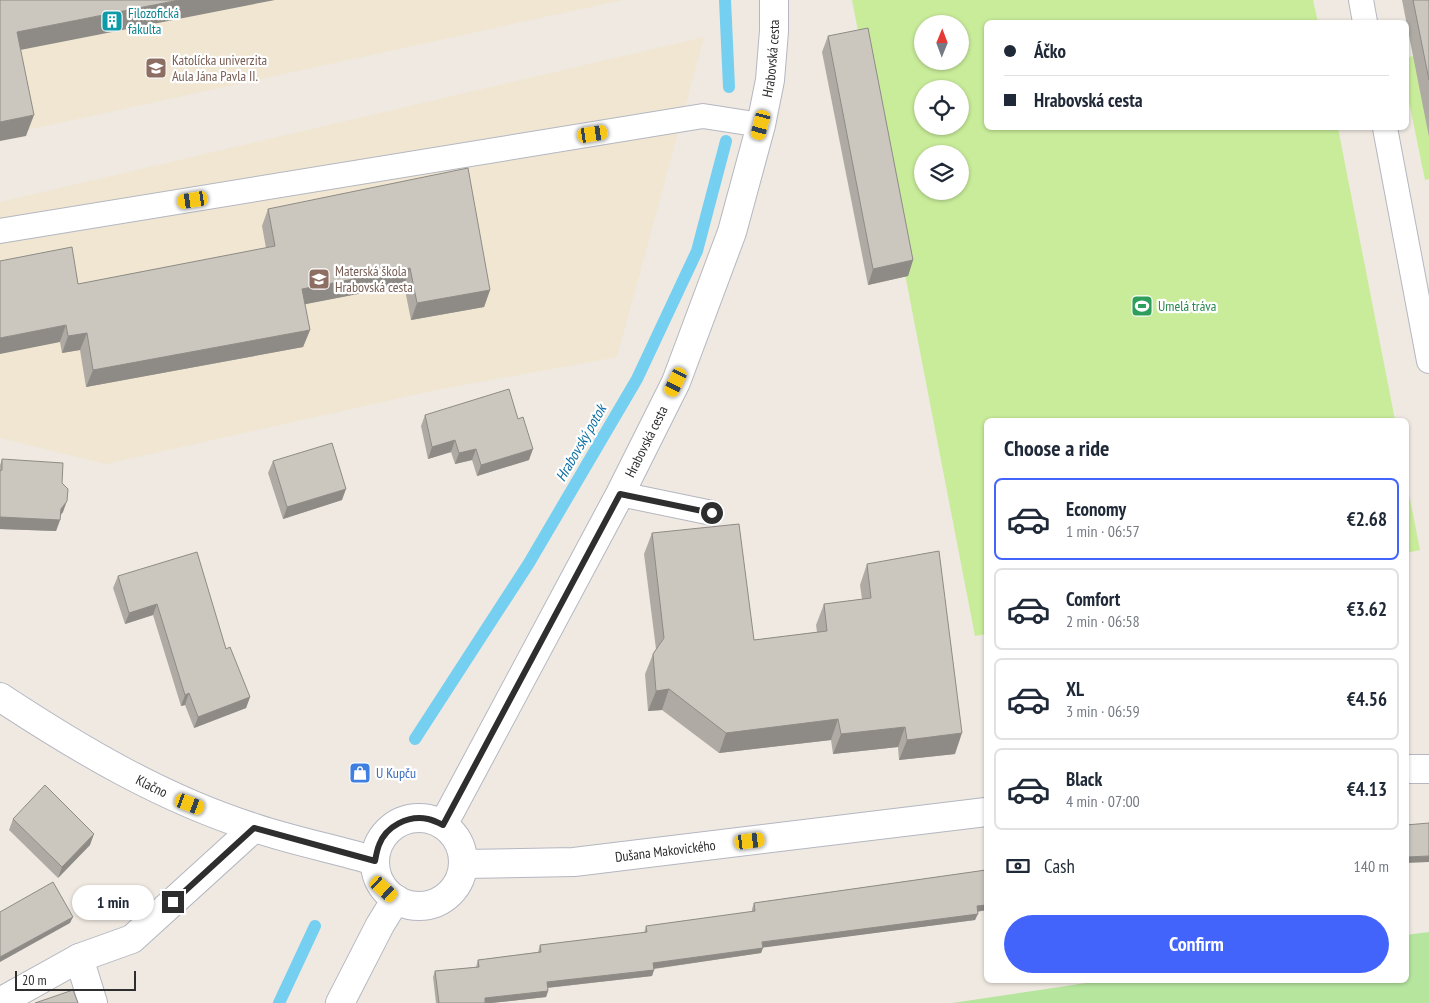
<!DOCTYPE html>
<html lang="en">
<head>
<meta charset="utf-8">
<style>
	body { margin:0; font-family:"PT Sans Narrow",sans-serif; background:#f2f2f3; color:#1f2937; height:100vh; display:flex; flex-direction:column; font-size:19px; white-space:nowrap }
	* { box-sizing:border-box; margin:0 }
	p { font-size:16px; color:#747a83 }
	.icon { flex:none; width:28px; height:28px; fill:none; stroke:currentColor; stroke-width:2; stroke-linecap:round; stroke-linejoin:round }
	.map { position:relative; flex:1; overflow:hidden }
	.panel { position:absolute; left:984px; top:418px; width:425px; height:565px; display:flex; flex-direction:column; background:#fff; border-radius:8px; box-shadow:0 1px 4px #0004 }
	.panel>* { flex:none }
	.banner { position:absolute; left:984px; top:20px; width:425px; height:110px; border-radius:8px; box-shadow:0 1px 4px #0004; display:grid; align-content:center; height:110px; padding:0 20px; background:#fff }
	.needle { width:32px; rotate:1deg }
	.controls { position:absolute; left:914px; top:15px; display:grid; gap:10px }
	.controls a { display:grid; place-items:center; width:55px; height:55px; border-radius:50%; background:#fff; box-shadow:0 1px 4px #0004; font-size:25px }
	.scale { position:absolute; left:15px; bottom:12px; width:121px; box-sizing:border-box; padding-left:5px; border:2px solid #2e2e2e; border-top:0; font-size:14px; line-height:18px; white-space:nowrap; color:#2e2e2e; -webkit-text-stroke:4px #fff; paint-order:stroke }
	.end { position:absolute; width:22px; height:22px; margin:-11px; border:6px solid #2e2e2e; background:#fff; box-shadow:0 0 0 2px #fff }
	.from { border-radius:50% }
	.bubble { position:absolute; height:35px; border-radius:18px; background:#fff; box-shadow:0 1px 4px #0004; font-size:16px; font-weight:700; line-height:35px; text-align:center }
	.car { position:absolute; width:15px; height:30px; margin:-15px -8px; border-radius:6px; box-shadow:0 0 4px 1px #0007; background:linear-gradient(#f5c518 24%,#345 0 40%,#f5c518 0 76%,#345 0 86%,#f5c518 0) }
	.banner b { display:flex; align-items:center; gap:18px; height:48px; font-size:19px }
	.banner b+b { border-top:1px solid #e0e1e3 }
	.banner i { width:12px; height:12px; background:#1f2937 }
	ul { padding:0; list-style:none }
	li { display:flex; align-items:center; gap:15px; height:82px; margin:0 10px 8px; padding:0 10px; border:2px solid #e0e1e3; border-radius:8px }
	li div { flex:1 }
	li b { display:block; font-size:19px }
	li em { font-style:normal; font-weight:700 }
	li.current { border-color:#4264fb }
	li>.icon { width:45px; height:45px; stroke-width:1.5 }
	h2 { padding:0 20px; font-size:22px; line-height:60px }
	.pay { display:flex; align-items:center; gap:12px; height:55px; padding:0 20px; font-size:19px }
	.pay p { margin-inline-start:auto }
	.cta { display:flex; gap:10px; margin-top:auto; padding:10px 20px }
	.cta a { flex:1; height:58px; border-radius:30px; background:#4264fb; color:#fff; font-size:20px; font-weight:700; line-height:58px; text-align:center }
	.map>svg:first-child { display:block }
	.education { fill:#f0e6d1 }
	.green { fill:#b6e59e }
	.pitch { fill:#c9ec9a; fill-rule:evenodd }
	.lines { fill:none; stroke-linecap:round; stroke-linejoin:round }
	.stream { stroke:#75cff0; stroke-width:12 }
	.lane-casing { stroke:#b4b7c1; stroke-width:26 }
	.street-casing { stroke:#b4b7c1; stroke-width:30 }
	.lane { stroke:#fff; stroke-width:24 }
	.street { stroke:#fff; stroke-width:28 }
	.wall { fill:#afaba4 }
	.shaded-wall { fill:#8e8b86 }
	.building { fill:#cbc7bf; stroke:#8e8b86 }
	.route { stroke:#2e2e2e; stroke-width:6 }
	.labels { text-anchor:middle; stroke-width:4.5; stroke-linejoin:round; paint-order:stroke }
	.culture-label { font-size:14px; fill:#0d838f; stroke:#fff; text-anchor:start }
	.street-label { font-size:14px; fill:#2e2e2e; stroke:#fff }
	.education-label { font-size:14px; fill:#785e54; stroke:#fff; text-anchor:start }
	.leisure-label { font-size:14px; fill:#27864d; stroke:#fff; text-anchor:start }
	.shop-label { font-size:14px; fill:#366cbe; stroke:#fff; text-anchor:start }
	.water-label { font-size:15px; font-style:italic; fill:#0d6fa3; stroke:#fff }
</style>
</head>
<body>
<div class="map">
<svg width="1429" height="1003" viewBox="0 0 1429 1003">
	<rect width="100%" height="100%" fill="#efe9e1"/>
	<g class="education">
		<polygon points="0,0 623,0 0,136"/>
		<polygon points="704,37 617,357 431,391 106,464 0,438 0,202"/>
	</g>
	<polygon class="green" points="1429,932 1429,1003 952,1003 1106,980 1406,980 1406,935"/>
	<g class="pitch">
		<path d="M852,0H1313L1318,22H986V128H1338L1395,420H986V634L975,636ZM922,24H960V61H922ZM922,89H960V126H922ZM922,154H960V191H922Z"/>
		<polygon points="1429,0 1429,179 1425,180 1406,87 1406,58 1413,56"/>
		<polygon points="1406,479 1420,550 1406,553"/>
	</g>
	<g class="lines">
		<g class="stream">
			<polyline points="725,0 729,87"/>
			<polyline points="415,739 529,563 637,379 697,251 726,141"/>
			<polyline points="279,1003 315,926"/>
		</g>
		<g class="lane-casing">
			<g id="lane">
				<polyline points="1361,0 1365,22"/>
				<polyline points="1385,128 1429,361"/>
				<polyline points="0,231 703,116 761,125"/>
				<polyline points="620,494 712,513"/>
			</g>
		</g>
		<g class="street-casing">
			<g id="street">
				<path id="s1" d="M0,697C79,749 163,799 255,828C294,841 335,849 375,861"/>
				<polyline points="1406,769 1429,769"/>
				<circle cx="419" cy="862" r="44"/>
				<path id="s2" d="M443,825L620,494L676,382L732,232L761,125L770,80L774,31V0"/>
				<path id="s3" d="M464,864L574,862L986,812"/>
				<polyline points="0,1002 79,958"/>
				<polyline points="93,1003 79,958 132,939 254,828"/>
				<polyline points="340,1003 380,925 396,899"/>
			</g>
		</g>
		<use href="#lane" class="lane"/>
		<use href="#street" class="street"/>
	</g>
	<g class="wall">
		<polygon points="1402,0 1429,0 1429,137"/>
		<polygon points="828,36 913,260 908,276 868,285 822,52"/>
		<polygon points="268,209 490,290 484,307 411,320 404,285 305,304 310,330 303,347 86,387 80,350 62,353 60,342 78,284 266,248 262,226"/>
		<polygon points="425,415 529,460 477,476 472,460 455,464 451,452 428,459 421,426"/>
		<polygon points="2,459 62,483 63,512 60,515 60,520 56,531 0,529 0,465"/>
		<polygon points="273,461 342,500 283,519 268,473"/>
		<polygon points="652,533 754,640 817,632 816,625 824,604 862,599 860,585 867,564 955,754 899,760 898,747 833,754 831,740 719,753 662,710 648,711 645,674 653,654 656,649 644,554"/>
		<polygon points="118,576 226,649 250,697 246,708 194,728 185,705 181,706 153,615 125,624 113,588"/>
		<polygon points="13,819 90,845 58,878 9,830"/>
		<polygon points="986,870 986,910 977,912 975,920 763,947 761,953 654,969 652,976 547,988 548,991 546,997 491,1003 436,1003 433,977 435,971 476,967 478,960 538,952 540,945 644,933 646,926 752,912 752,909 754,903"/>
	</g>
	<g class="shaded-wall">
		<polygon points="179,0 275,0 10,52 17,32"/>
		<polygon points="34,115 26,136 0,141 0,122"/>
		<polygon points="913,260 908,276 868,285 873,269"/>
		<polygon points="410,268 404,285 296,306 302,289"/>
		<polygon points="490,290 484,307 411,320 417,303"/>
		<polygon points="66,325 60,342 0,354 0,338"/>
		<polygon points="310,330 303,347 86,387 93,370"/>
		<polygon points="87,333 80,350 62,353 68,336"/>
		<polygon points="455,440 451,452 428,459 432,447"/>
		<polygon points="476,449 472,460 455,464 459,453"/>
		<polygon points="533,449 529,460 477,476 481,465"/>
		<polygon points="346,489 342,500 283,519 287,507"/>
		<polygon points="67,501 63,512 57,520 60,520 56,531 0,529 0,517 61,509"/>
		<polygon points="157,604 153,615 125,624 129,613"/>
		<polygon points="669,689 662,710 648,711 656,691"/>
		<polygon points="189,693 185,705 181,706 185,695"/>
		<polygon points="250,697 246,708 194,728 198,717"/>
		<polygon points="838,719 831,740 719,753 726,733"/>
		<polygon points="905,727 898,747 833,754 841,734"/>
		<polygon points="962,733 955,754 899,760 907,740"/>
		<polygon points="94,834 90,845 58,878 62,867"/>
		<polygon points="1429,856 1429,862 1406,863 1406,857"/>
		<polygon points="986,905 986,910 975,912 977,906"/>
		<polygon points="978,914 975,920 760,948 762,942"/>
		<polygon points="73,917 70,923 0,962 0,957"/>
		<polygon points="763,948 761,953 651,969 653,963"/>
		<polygon points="654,970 652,976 545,988 547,982"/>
		<polygon points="548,991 546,997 491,1003 483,1003 485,998"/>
	</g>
	<g class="building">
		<polygon points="0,0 179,0 17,32 34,115 0,122"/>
		<polygon points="1413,0 1429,0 1429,80"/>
		<polygon points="868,28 913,260 873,269 828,36"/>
		<polygon points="468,168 490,290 417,303 410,268 302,289 310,330 93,370 87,333 68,336 66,325 0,338 0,261 72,247 78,284 275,246 268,209"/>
		<polygon points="509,389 518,419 523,417 533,449 481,465 476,449 459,453 455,440 432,447 425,415"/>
		<polygon points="332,443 346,489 287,507 273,461"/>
		<polygon points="2,459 63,463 62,483 68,489 67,501 61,509 60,520 0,517 0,471 2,470"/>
		<polygon points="739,524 754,640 827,631 824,604 871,598 867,564 939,551 962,733 907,740 905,727 841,734 838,719 726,733 669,689 656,691 653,654 664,638 652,533"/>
		<polygon points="197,552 226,649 230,647 250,697 198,717 189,693 185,695 157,604 129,613 118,576"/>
		<polygon points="45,785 94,834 62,867 13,819"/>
		<polygon points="1429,823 1429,856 1406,857 1406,825"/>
		<polygon points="986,870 986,905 977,906 978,914 762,942 763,948 653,963 654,970 547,982 548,991 485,998 485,1003 439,1003 435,971 479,967 478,960 541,952 540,945 647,932 646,926 755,911 754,903"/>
		<polygon points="53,882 73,917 0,957 0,912"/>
		<polygon points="73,990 78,1003 35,1003"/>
	</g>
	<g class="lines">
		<path class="route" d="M173,902L254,828L375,861C376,856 377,850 379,845C386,826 408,815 428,819C433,820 439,823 443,825L620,494L712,513"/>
	</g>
	<defs>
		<g id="building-square" transform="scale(1.125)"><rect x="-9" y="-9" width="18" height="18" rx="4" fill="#0f9aa8" stroke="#fff"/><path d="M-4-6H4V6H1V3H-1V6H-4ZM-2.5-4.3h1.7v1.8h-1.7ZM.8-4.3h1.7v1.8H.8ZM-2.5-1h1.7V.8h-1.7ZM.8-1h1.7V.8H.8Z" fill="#fff"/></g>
		<g id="university-square" transform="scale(1.125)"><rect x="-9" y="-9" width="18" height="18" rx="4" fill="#8d6e63" stroke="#fff"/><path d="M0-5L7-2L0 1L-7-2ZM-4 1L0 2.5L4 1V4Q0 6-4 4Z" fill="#fff"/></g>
		<g id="school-square" transform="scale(1.125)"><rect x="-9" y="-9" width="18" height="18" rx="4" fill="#8d6e63" stroke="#fff"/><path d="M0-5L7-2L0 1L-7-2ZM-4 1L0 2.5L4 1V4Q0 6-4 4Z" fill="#fff"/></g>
		<g id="stadium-square" transform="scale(1.125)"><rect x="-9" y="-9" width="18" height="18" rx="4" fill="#2e9e5b" stroke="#fff"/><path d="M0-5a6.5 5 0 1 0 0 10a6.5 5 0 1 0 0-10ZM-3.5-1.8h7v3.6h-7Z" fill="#fff"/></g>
		<g id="shop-square" transform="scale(1.125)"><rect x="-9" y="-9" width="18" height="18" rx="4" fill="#3f7fe0" stroke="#fff"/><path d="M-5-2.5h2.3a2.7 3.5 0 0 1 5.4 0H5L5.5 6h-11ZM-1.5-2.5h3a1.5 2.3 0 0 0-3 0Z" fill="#fff"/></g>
	</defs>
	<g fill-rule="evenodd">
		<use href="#building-square" x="112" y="21"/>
		<use href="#university-square" x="156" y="68"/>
		<use href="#school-square" x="319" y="279"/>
		<use href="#stadium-square" x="1142" y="306"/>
		<use href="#shop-square" x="360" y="773"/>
	</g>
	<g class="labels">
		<g class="culture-label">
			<text x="128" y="18">Filozofická<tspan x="128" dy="16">fakulta</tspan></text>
		</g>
		<g class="street-label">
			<text dy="5" stroke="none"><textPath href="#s2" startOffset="839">Hrabovská cesta</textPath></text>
			<text dy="5" stroke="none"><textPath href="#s2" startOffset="434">Hrabovská cesta</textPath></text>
			<text dy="5" stroke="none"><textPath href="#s1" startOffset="176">Klačno</textPath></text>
			<text dy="5" stroke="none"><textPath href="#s3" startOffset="202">Dušana Makovického</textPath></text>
		</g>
		<g class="education-label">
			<text x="172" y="65">Katolícka univerzita<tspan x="172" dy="16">Aula Jána Pavla II.</tspan></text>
			<text x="335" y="276">Materská škola<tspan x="335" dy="16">Hrabovská cesta</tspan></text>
		</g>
		<g class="leisure-label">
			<text x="1158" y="311">Umelá tráva</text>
		</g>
		<g class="shop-label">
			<text x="376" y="778">U Kupču</text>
		</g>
		<g class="water-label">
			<text transform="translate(581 443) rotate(-60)" y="5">Hrabovský potok</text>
		</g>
	</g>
</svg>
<div class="controls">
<a><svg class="needle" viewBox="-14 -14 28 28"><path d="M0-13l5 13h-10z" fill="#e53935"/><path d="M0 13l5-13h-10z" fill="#747a83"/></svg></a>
<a><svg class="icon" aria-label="locate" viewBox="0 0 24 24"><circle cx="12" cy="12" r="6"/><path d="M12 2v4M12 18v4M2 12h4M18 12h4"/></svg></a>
<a><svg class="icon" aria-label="layers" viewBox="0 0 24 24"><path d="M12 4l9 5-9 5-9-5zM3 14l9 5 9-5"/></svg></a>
</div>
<div class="scale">20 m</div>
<i class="end from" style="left:712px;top:513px"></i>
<i class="end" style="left:173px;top:902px"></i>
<div class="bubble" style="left:72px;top:885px;width:82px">1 min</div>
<i class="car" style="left:761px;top:125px;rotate:195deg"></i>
<i class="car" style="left:593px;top:134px;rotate:81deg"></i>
<i class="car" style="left:193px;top:200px;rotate:261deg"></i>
<i class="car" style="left:676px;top:382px;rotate:206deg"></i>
<i class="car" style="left:190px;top:804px;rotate:111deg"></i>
<i class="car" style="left:750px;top:841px;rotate:83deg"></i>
<i class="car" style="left:384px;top:889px;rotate:132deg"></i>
<div class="banner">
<b><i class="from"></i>Áčko</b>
<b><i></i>Hrabovská cesta</b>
</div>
<section class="panel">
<h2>Choose a ride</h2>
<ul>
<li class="current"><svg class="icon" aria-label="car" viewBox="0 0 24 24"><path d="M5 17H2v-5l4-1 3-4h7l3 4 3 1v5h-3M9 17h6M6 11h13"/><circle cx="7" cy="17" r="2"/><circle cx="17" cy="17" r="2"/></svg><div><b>Economy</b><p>1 min · 06:57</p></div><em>€2.68</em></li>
<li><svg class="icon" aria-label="car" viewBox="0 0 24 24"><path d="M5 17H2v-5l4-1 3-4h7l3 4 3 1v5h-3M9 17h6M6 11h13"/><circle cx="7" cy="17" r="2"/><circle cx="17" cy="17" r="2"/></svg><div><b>Comfort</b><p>2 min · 06:58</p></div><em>€3.62</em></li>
<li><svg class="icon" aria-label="car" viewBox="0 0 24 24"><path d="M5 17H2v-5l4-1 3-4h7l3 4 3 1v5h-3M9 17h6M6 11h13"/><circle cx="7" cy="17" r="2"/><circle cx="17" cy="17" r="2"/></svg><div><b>XL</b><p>3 min · 06:59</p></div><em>€4.56</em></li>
<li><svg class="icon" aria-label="car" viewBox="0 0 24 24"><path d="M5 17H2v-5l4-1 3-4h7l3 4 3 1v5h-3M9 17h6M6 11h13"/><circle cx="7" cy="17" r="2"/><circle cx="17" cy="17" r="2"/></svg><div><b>Black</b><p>4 min · 07:00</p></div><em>€4.13</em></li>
</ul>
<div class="pay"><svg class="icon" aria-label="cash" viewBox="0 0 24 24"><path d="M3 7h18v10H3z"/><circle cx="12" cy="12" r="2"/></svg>Cash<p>140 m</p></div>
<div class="cta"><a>Confirm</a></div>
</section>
</div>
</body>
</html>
